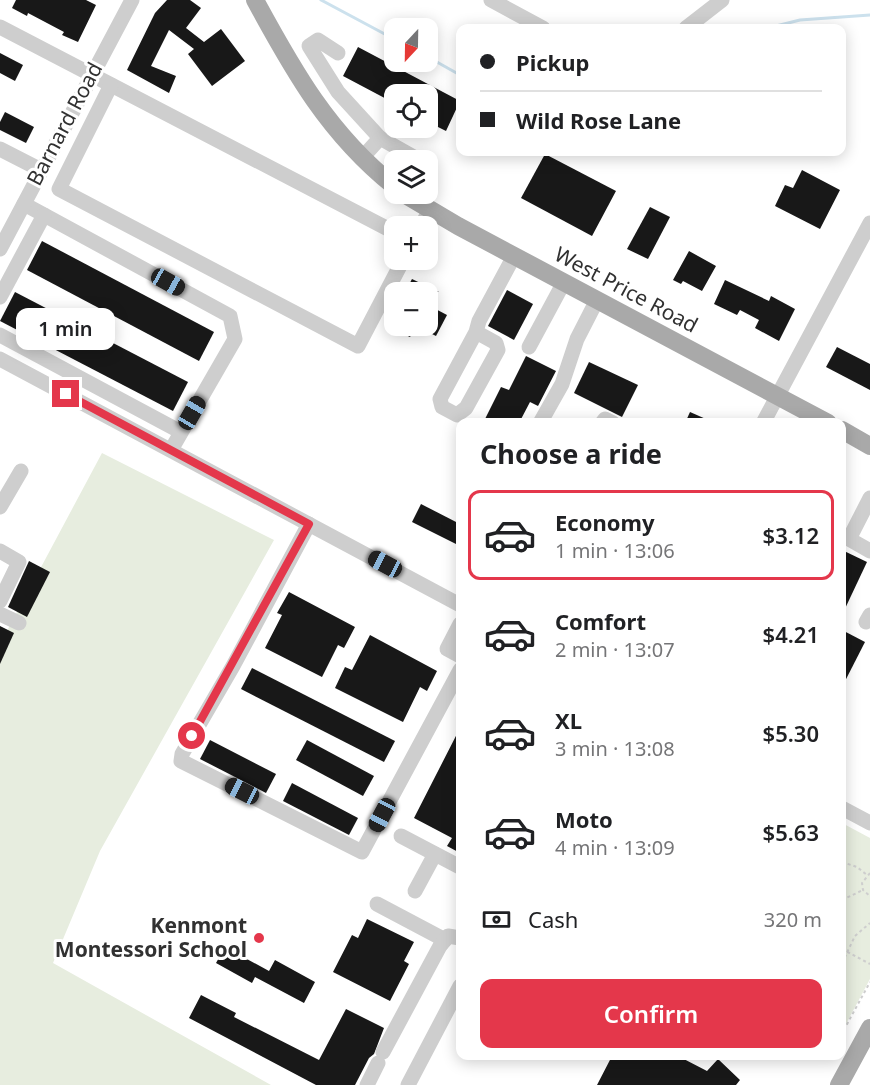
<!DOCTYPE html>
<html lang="en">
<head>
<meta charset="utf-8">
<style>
	body { margin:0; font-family:"Noto Sans",sans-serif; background:#f6f6f6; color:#202124; height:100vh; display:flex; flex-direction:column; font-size:22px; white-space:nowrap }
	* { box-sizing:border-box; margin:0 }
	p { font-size:20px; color:#757577 }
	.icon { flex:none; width:33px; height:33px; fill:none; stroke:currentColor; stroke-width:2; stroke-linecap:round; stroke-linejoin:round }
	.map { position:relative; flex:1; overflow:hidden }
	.sheet { position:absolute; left:456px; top:418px; width:390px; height:642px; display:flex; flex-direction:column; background:#fff; border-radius:12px; box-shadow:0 3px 15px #0003 }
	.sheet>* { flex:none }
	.banner { position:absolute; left:456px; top:24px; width:390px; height:132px; border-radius:12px; box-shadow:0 3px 15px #0003; display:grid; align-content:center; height:132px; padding:0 24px; background:#fff }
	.needle { width:39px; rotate:202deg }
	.fabs { position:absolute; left:384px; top:18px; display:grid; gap:12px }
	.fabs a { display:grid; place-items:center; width:54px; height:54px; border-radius:12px; background:#fff; box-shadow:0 3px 15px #0003; font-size:30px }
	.end { position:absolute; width:27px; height:27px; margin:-14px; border:8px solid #e4374b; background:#fff; box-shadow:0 0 0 3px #fff }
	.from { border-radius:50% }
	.bubble { position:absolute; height:42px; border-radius:12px; background:#fff; box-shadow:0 3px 15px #0003; font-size:20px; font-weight:600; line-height:42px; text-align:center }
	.car { position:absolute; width:18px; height:36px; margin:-18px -9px; border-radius:8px; box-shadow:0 0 4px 2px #0007; background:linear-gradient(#222 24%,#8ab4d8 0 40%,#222 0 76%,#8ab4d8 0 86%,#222 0) }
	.banner b { display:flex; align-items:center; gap:21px; height:57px; font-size:22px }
	.banner b+b { border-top:2px solid #e0e0e0 }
	.banner i { width:15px; height:15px; background:#202124 }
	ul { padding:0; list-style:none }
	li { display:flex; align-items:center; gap:18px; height:90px; margin:0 12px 9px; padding:0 12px; border:3px solid transparent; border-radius:12px }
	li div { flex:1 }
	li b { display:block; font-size:22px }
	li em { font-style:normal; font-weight:600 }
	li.current { border-color:#e4374b }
	li>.icon { width:54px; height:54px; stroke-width:1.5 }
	h2 { padding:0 24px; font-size:27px; line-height:72px }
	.pay { display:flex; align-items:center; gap:15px; height:66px; padding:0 24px; font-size:22px }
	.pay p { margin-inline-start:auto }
	.cta { display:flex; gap:12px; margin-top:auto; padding:12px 24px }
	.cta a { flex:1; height:69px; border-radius:12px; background:#e4374b; color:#fff; font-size:24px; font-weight:600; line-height:69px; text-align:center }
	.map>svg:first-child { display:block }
	.green { fill:#e7eddf }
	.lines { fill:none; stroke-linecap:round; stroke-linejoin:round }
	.stream { stroke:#cce1ed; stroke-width:3 }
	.building { fill:#181818 }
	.path { stroke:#cecece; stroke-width:2; stroke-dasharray:3 3; stroke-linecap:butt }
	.minor { stroke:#cecece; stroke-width:15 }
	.major { stroke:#a9a9a9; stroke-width:18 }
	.route { stroke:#e4374b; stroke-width:8 }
	.poi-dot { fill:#e4374b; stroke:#fff; stroke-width:2 }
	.labels { text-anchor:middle; stroke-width:6; stroke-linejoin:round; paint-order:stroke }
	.street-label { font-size:21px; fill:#313131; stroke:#fff }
	.poi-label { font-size:21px; font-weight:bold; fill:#313131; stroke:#fff; text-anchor:end }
</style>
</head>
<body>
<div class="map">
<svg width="870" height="1085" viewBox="0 0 870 1085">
	<rect width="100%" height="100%" fill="#fff"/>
	<g class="green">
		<polygon points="102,453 274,540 100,851 53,963 271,1085 0,1085 0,644"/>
		<polygon points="842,823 870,838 870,979 846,1024 842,1026"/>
	</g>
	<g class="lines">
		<g class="stream">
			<polyline points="321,0 394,39"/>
			<polyline points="768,28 800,20 870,15"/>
			<polyline points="428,57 460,75"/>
		</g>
	</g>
	<g class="building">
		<polygon points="16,0 86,0 96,5 78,42 62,35 64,32 28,13 27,16 12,8"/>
		<polygon points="167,0 190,0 201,8 186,28 204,42 221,29 245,61 212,86 188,54 194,49 169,30 151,66 176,76 169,93 127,70 155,13"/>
		<polygon points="358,47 460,101 446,131 428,122 428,94 394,94 394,103 343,76"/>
		<polygon points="0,53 23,65 15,81 0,73"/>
		<polygon points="5,112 34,127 26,143 0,130 0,122"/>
		<polygon points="545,154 616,191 592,236 521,198"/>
		<polygon points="802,170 840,190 820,229 775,206 785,185 793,188"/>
		<polygon points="650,207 670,217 648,259 627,249"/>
		<polygon points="42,241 214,332 199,361 27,270"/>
		<polygon points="689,251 716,266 702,291 683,281 681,284 673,280"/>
		<polygon points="412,279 439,292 405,292"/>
		<polygon points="725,280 769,301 771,296 795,309 779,341 755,328 759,320 740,310 737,315 714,304"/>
		<polygon points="507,290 533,304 514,340 488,326"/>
		<polygon points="15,292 188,382 173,411 0,321"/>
		<polygon points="428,305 447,315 436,336 428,332"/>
		<polygon points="386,326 416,326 410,337"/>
		<polygon points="837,347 870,364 870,390 826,367"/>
		<polygon points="526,356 556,371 538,406 530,402 519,423 483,423 501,387 509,390"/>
		<polygon points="589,362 638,385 622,417 574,393"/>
		<polygon points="690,412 715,423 685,423"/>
		<polygon points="421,504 460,524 460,546 412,522"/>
		<polygon points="842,550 867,562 842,615"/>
		<polygon points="29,561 50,572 27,617 8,607"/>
		<polygon points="289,592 355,627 344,648 338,645 322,677 265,648 282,615 277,613"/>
		<polygon points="0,626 14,633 0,664"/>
		<polygon points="842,630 865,642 842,687"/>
		<polygon points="370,635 437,671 427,691 420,687 403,722 335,688 345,667 352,670"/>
		<polygon points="252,668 395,741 384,762 241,689"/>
		<polygon points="460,728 460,853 447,846 452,838 414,818"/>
		<polygon points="210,740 276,774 266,793 200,759"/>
		<polygon points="307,740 374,776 363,796 296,760"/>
		<polygon points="292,783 358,818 349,835 283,801"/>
		<polygon points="367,919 414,942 404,961 409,964 390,1001 333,972 352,935 358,938"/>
		<polygon points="225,947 269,971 275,960 315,982 304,1003 255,977 252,983 216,963"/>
		<polygon points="201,995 236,1013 234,1017 319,1060 346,1009 384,1028 374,1054 369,1058 355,1085 316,1085 189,1018"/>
		<polygon points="612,1056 678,1056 707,1071 718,1059 740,1080 736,1085 597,1085"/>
	</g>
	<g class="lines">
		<g class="path">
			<polyline points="842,862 857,867 867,875"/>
			<polyline points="870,873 862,883 863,890 870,896"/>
			<polyline points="842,900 863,890"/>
			<polyline points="842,949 870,964"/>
			<polyline points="842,963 855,936 870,923"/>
			<polyline points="842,1028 846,1026 870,982"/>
		</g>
		<g class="minor">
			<polyline points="491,0 543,28"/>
			<polyline points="0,27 394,232"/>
			<polyline points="686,28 722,0"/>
			<polyline points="338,53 318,40 309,46 338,92 380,138 362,158"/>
			<polyline points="111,85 59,189 358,346 403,260"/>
			<polyline points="380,138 419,160"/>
			<polyline points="0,149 41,170"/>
			<polyline points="24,204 230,316 235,339 171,450"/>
			<polyline points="421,226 430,210"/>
			<polyline points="0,249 132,0"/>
			<polyline points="0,297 44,215"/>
			<polyline points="476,332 440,399 442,407 457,415 466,408 498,350 496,343 476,332 479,321 514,256"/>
			<polyline points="0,335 181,432"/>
			<polyline points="529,347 564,282"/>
			<polyline points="0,359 460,605"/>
			<polyline points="540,423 562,384 577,339 597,300"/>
			<polyline points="602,423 605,419 613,423"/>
			<polyline points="763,423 870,223"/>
			<polyline points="870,498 849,539 870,551"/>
			<polyline points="0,507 21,471"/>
			<polyline points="309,524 233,666 182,754 181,761 362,852 460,670"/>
			<polyline points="0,551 19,562 0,601"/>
			<polyline points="0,614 19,623"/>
			<polyline points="866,622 870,615"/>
			<polyline points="460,624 447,649 460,656"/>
			<polyline points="842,808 870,823"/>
			<polyline points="401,836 460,867"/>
			<polyline points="415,891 435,854"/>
			<polyline points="377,904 445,940"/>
			<polyline points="383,1052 440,946 448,936 460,938"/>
			<polyline points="367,1085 378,1063"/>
			<polyline points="408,1085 460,986"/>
		</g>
		<g class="major">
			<path d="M255,0C294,72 329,134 394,186"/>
			<polyline points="404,194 458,226 828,423"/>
			<polyline points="842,430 870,446"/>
			<polyline points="839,1085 870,1028"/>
		</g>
	</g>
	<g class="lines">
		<polyline class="route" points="66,394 309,524 192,736"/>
	</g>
	<circle class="poi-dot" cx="259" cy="938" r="6"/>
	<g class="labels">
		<g class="street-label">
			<text transform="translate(65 124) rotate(-62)" y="7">Barnard Road</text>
			<text transform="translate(626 290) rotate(28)" y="7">West Price Road</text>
		</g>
		<g class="poi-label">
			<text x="247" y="933">Kenmont<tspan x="247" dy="24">Montessori School</tspan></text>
		</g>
	</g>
</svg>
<div class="fabs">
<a><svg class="needle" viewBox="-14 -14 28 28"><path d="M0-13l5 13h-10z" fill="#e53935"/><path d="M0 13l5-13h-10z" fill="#757577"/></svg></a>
<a><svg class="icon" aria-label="locate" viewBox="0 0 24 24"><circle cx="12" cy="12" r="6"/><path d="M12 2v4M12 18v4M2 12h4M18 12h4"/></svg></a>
<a><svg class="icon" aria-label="layers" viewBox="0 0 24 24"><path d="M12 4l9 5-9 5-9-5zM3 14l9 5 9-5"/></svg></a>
<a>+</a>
<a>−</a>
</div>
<i class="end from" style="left:192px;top:736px"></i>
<i class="end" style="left:66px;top:394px"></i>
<div class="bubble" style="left:16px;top:308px;width:99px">1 min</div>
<i class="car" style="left:168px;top:282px;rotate:119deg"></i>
<i class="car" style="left:192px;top:413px;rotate:30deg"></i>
<i class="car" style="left:385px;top:564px;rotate:298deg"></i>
<i class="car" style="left:242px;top:791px;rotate:297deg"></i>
<i class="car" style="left:382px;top:815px;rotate:208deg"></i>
<div class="banner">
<b><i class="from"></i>Pickup</b>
<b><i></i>Wild Rose Lane</b>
</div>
<section class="sheet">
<h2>Choose a ride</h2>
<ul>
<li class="current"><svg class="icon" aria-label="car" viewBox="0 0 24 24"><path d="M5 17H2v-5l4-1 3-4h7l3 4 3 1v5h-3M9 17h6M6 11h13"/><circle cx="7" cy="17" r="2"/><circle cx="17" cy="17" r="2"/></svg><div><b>Economy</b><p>1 min · 13:06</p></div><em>$3.12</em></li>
<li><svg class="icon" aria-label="car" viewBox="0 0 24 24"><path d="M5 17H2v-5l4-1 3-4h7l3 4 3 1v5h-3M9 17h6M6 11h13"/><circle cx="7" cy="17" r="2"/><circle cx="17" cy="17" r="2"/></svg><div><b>Comfort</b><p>2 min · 13:07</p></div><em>$4.21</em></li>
<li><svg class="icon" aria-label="car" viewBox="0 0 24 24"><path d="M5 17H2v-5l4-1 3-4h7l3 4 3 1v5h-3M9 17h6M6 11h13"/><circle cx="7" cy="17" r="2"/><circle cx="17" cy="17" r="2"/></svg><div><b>XL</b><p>3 min · 13:08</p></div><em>$5.30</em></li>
<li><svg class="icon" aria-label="car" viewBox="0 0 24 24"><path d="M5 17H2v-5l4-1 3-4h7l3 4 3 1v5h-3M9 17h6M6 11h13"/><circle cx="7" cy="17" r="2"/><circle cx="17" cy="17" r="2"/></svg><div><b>Moto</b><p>4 min · 13:09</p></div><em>$5.63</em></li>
</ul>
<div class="pay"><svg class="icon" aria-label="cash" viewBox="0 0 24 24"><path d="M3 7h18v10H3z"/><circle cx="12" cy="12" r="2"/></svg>Cash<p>320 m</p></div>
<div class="cta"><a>Confirm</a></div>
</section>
</div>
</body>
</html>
